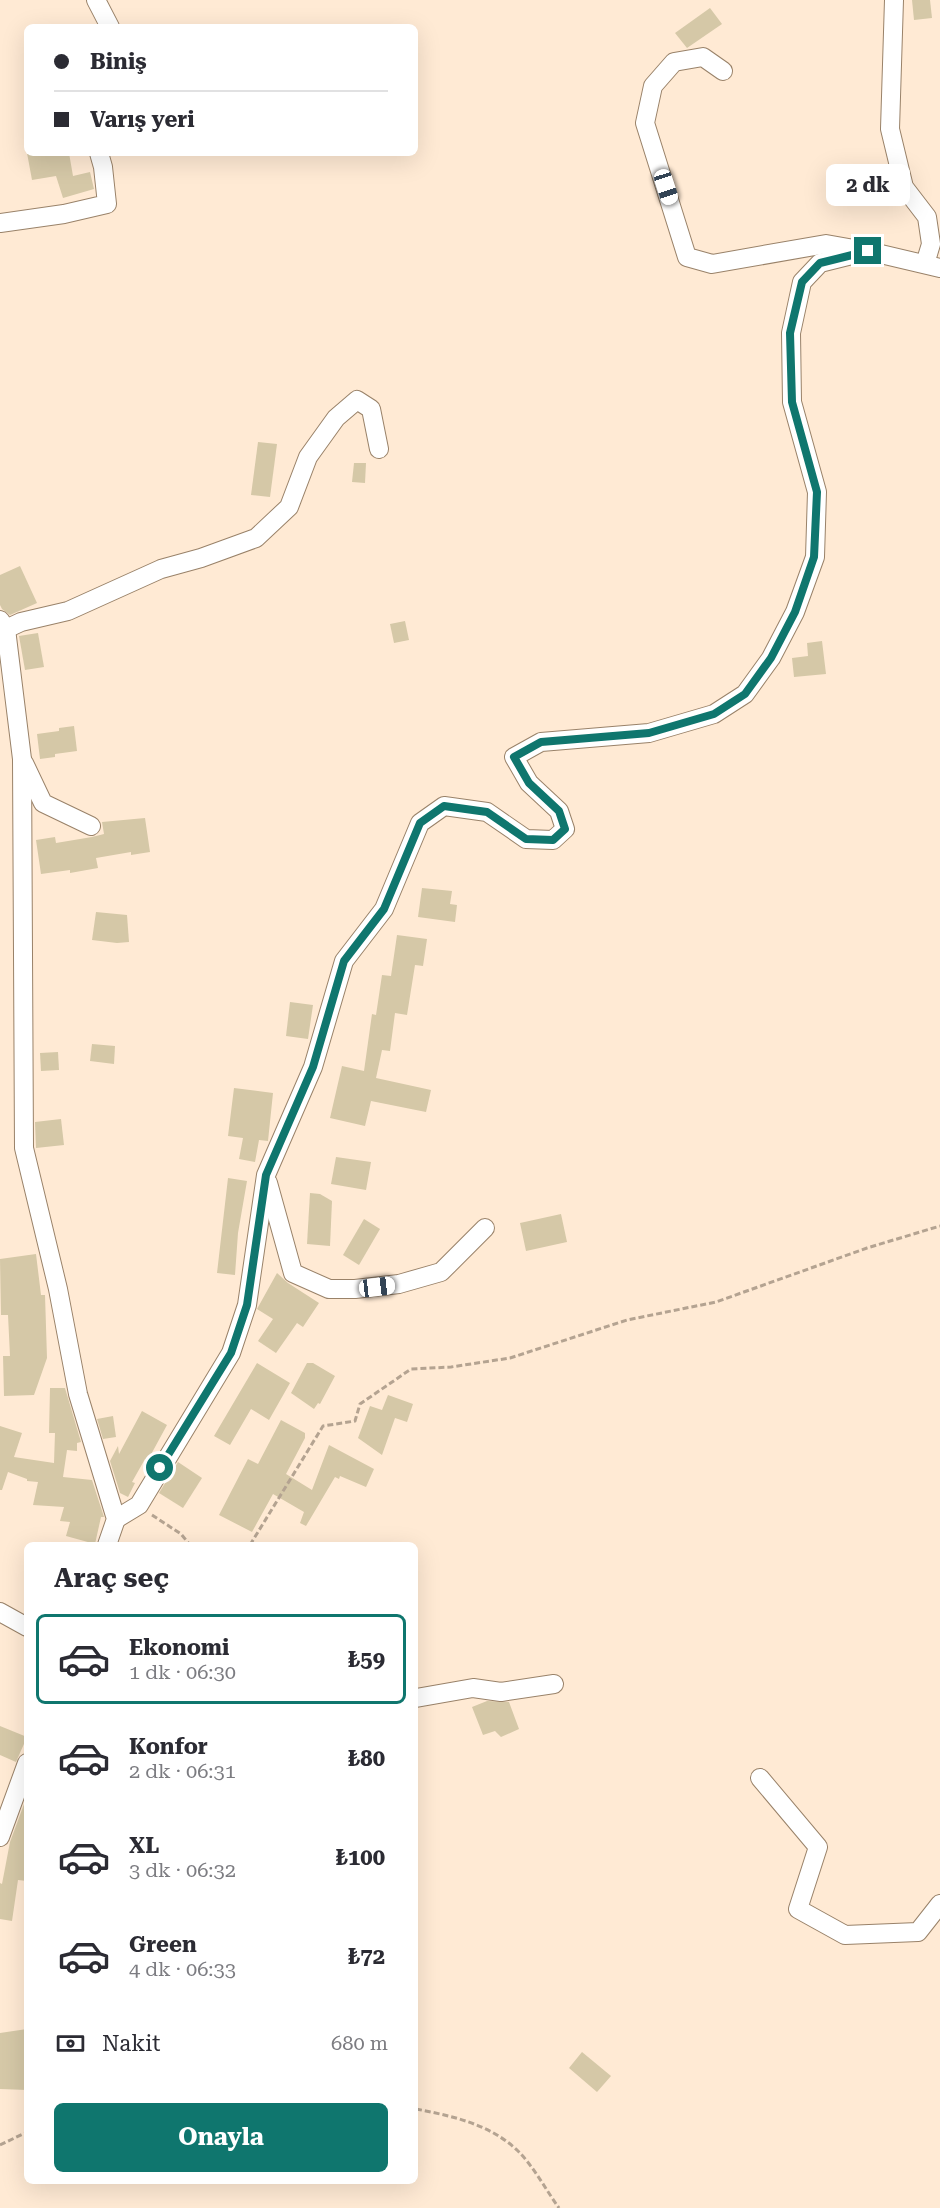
<!DOCTYPE html>
<html lang="tr">
<head>
<meta charset="utf-8">
<style>
	body { margin:0; font-family:"Roboto Serif",serif; background:#f2f2f3; color:#2b2b33; height:100vh; display:flex; flex-direction:column; font-size:22px; white-space:nowrap }
	* { box-sizing:border-box; margin:0 }
	p { font-size:20px; color:#7c7c81 }
	.icon { flex:none; width:33px; height:33px; fill:none; stroke:currentColor; stroke-width:2; stroke-linecap:round; stroke-linejoin:round }
	.map { position:relative; flex:1; overflow:hidden }
	.details { position:absolute; left:24px; top:1542px; width:394px; height:642px; display:flex; flex-direction:column; background:#fff; border-radius:9px; box-shadow:0 6px 24px #0002 }
	.details>* { flex:none }
	.hud { position:absolute; left:24px; top:24px; width:394px; height:132px; border-radius:9px; box-shadow:0 6px 24px #0002; display:grid; align-content:center; height:132px; padding:0 30px; background:#fff }
	.end { position:absolute; width:27px; height:27px; margin:-14px; border:8px solid #0f766e; background:#fff; box-shadow:0 0 0 3px #fff }
	.from { border-radius:50% }
	.bubble { position:absolute; height:42px; border-radius:9px; background:#fff; box-shadow:0 6px 24px #0002; font-size:20px; font-weight:700; line-height:42px; text-align:center }
	.car { position:absolute; width:18px; height:36px; margin:-18px -9px; border-radius:8px; box-shadow:0 0 4px 2px #0007; background:linear-gradient(#fff 24%,#345 0 40%,#fff 0 76%,#345 0 86%,#fff 0) }
	.hud b { display:flex; align-items:center; gap:21px; height:57px; font-size:22px }
	.hud b+b { border-top:2px solid #e1e1e2 }
	.hud i { width:15px; height:15px; background:#2b2b33 }
	ul { padding:0; list-style:none }
	li { display:flex; align-items:center; gap:18px; height:90px; margin:0 12px 9px; padding:0 18px; border:3px solid transparent; border-radius:9px }
	li div { flex:1 }
	li b { display:block; font-size:22px }
	li em { font-style:normal; font-weight:700 }
	li.selected { border-color:#0f766e }
	li>.icon { width:54px; height:54px; stroke-width:1.5 }
	h2 { padding:0 30px; font-size:27px; line-height:72px }
	.pay { display:flex; align-items:center; gap:15px; height:66px; padding:0 30px; font-size:22px }
	.pay p { margin-inline-start:auto }
	.primary-button { display:flex; gap:12px; margin-top:auto; padding:12px 30px }
	.primary-button a { flex:1; height:69px; border-radius:9px; background:#0f766e; color:#fff; font-size:24px; font-weight:700; line-height:69px; text-align:center }
	.map>svg:first-child { display:block }
	.building { fill:#d5c8a7 }
	.lines { fill:none; stroke-linecap:round; stroke-linejoin:round }
	.minor-casing { stroke:#998269; stroke-width:20 }
	.path { stroke:#b4a391; stroke-width:3; stroke-dasharray:6 3; stroke-linecap:butt }
	.minor { stroke:#fff; stroke-width:18 }
	.route { stroke:#0f766e; stroke-width:8 }
</style>
</head>
<body>
<div class="map">
<svg width="940" height="2208" viewBox="0 0 940 2208">
	<rect width="100%" height="100%" fill="#ffead4"/>
	<g class="building">
		<polygon points="912,0 930,0 932,18 914,20"/>
		<polygon points="710,8 722,24 687,48 675,33"/>
		<polygon points="27,153 69,153 73,176 90,172 94,189 63,198 56,176 32,180"/>
		<polygon points="258,442 277,444 270,497 251,495"/>
		<polygon points="354,463 366,463 365,483 352,482"/>
		<polygon points="20,566 37,603 10,615 2,609 0,605 0,575"/>
		<polygon points="405,621 409,640 394,643 390,624"/>
		<polygon points="38,633 44,667 25,670 19,636"/>
		<polygon points="822,641 826,674 794,677 792,658 808,656 807,643"/>
		<polygon points="74,726 77,751 55,754 55,757 40,759 37,734 59,731 59,728"/>
		<polygon points="145,818 150,852 131,855 131,852 96,858 98,868 70,873 70,870 41,874 36,840 55,837 56,843 92,837 104,834 102,822"/>
		<polygon points="422,888 452,891 450,904 457,905 455,922 418,917"/>
		<polygon points="96,912 127,915 129,942 117,943 92,940"/>
		<polygon points="397,935 427,939 423,966 415,965 407,1015 395,1013 390,1051 382,1050 376,1078 431,1090 426,1112 371,1101 365,1126 330,1118 342,1066 364,1071 372,1014 376,1015 382,975 391,976"/>
		<polygon points="290,1002 313,1005 308,1039 286,1036"/>
		<polygon points="92,1044 115,1046 114,1064 90,1061"/>
		<polygon points="58,1052 59,1070 41,1071 40,1053"/>
		<polygon points="234,1088 273,1093 268,1141 259,1140 255,1162 239,1159 243,1138 228,1136"/>
		<polygon points="61,1119 64,1145 36,1148 35,1122"/>
		<polygon points="336,1157 371,1162 366,1190 331,1184"/>
		<polygon points="228,1178 247,1181 238,1233 235,1275 217,1273"/>
		<polygon points="310,1193 320,1194 332,1201 330,1246 307,1244"/>
		<polygon points="561,1214 567,1242 526,1251 520,1223"/>
		<polygon points="364,1219 380,1229 359,1265 343,1255"/>
		<polygon points="36,1254 41,1295 45,1295 47,1358 34,1395 4,1396 3,1356 10,1356 8,1315 1,1315 0,1259"/>
		<polygon points="277,1273 288,1283 319,1303 303,1327 297,1323 276,1353 258,1341 273,1319 257,1309"/>
		<polygon points="257,1363 290,1383 269,1420 251,1409 230,1445 214,1436"/>
		<polygon points="307,1363 313,1363 335,1376 320,1404 318,1403 314,1409 291,1393"/>
		<polygon points="50,1388 65,1388 81,1442 77,1443 77,1451 67,1450 63,1477 92,1480 104,1517 101,1517 95,1544 66,1536 70,1522 60,1521 64,1507 33,1505 38,1482 27,1481 27,1479 8,1472 2,1490 0,1490 0,1426 22,1433 14,1457 54,1463 55,1433 49,1433"/>
		<polygon points="388,1395 413,1404 407,1422 395,1418 382,1455 358,1438 370,1406 382,1410"/>
		<polygon points="142,1411 167,1425 148,1460 145,1459 132,1482 135,1483 128,1497 120,1493 110,1461 118,1446 119,1454"/>
		<polygon points="113,1416 116,1437 103,1439 97,1419"/>
		<polygon points="281,1420 305,1433 305,1438 286,1474 312,1490 329,1445 374,1469 366,1487 340,1476 339,1479 335,1477 306,1526 300,1523 304,1512 273,1494 252,1532 219,1515 248,1459 258,1464"/>
		<polygon points="178,1462 202,1478 183,1508 159,1493"/>
		<polygon points="487,1701 509,1702 519,1729 501,1737 495,1731 483,1735 472,1707"/>
		<polygon points="0,1726 27,1737 16,1762 0,1755"/>
		<polygon points="27,1796 27,1881 18,1880 12,1921 0,1919 0,1883 2,1884 10,1842"/>
		<polygon points="27,2029 27,2090 0,2089 0,2033"/>
		<polygon points="582,2052 611,2076 597,2092 569,2068"/>
	</g>
	<g class="lines">
		<g class="minor-casing">
			<g id="minor">
				<polyline points="96,0 110,27"/>
				<polyline points="894,0 890,129 904,187 927,217 931,244 925,264"/>
				<polyline points="723,71 703,57 674,62 653,86 645,123 687,257 712,264 826,244 860,250"/>
				<polyline points="0,223 64,214 107,204 103,167 99,153"/>
				<polyline points="0,620 6,629 22,759 24,1148 58,1289 78,1394 116,1519 107,1545"/>
				<polyline points="6,629 21,622 68,611 161,569 201,558 256,538 289,507 308,457 336,418 357,400 371,409 379,449"/>
				<polyline points="24,763 43,803 91,826"/>
				<polyline points="268,1183 293,1273 329,1289 355,1289 399,1284 441,1272 485,1228"/>
				<polyline points="116,1519 139,1505 231,1353 247,1305 266,1175 313,1067 344,961 384,909 420,823 444,806 487,812 526,839 553,840 565,829 559,811 529,783 514,757 541,742 649,733 714,714 745,694 771,658 795,612 815,557 817,492 792,402 791,333 802,282 820,263 868,251 940,268"/>
				<polyline points="0,1612 27,1627"/>
				<polyline points="416,1698 473,1688 501,1692 554,1684"/>
				<polyline points="760,1778 818,1847 798,1909 845,1935 918,1932 940,1904"/>
				<polyline points="0,1837 27,1763"/>
			</g>
		</g>
		<g class="path">
			<polyline points="152,1515 181,1534 190,1545"/>
			<polyline points="250,1545 323,1426 355,1421 360,1404 411,1369 451,1367 510,1358 627,1320 716,1302 867,1248 940,1226"/>
			<path d="M416,2109C452,2116 490,2124 518,2151C534,2167 546,2190 559,2208"/>
			<polyline points="0,2145 27,2132"/>
		</g>
		<use href="#minor" class="minor"/>
	</g>
	<g class="lines">
		<polyline class="route" points="160,1468 231,1353 247,1305 266,1175 313,1067 344,961 384,909 420,823 444,806 487,812 526,839 553,840 565,829 559,811 529,783 514,757 541,742 649,733 714,714 745,694 771,658 795,612 814,557 817,492 792,402 790,333 802,282 820,263 868,251"/>
	</g>
</svg>
<i class="end from" style="left:160px;top:1468px"></i>
<i class="end" style="left:868px;top:251px"></i>
<div class="bubble" style="left:826px;top:164px;width:84px">2 dk</div>
<i class="car" style="left:666px;top:187px;rotate:162deg"></i>
<i class="car" style="left:377px;top:1287px;rotate:83deg"></i>
<div class="hud">
<b><i class="from"></i>Biniş</b>
<b><i></i>Varış yeri</b>
</div>
<section class="details">
<h2>Araç seç</h2>
<ul>
<li class="selected"><svg class="icon" aria-label="car" viewBox="0 0 24 24"><path d="M5 17H2v-5l4-1 3-4h7l3 4 3 1v5h-3M9 17h6M6 11h13"/><circle cx="7" cy="17" r="2"/><circle cx="17" cy="17" r="2"/></svg><div><b>Ekonomi</b><p>1 dk · 06:30</p></div><em>₺59</em></li>
<li><svg class="icon" aria-label="car" viewBox="0 0 24 24"><path d="M5 17H2v-5l4-1 3-4h7l3 4 3 1v5h-3M9 17h6M6 11h13"/><circle cx="7" cy="17" r="2"/><circle cx="17" cy="17" r="2"/></svg><div><b>Konfor</b><p>2 dk · 06:31</p></div><em>₺80</em></li>
<li><svg class="icon" aria-label="car" viewBox="0 0 24 24"><path d="M5 17H2v-5l4-1 3-4h7l3 4 3 1v5h-3M9 17h6M6 11h13"/><circle cx="7" cy="17" r="2"/><circle cx="17" cy="17" r="2"/></svg><div><b>XL</b><p>3 dk · 06:32</p></div><em>₺100</em></li>
<li><svg class="icon" aria-label="car" viewBox="0 0 24 24"><path d="M5 17H2v-5l4-1 3-4h7l3 4 3 1v5h-3M9 17h6M6 11h13"/><circle cx="7" cy="17" r="2"/><circle cx="17" cy="17" r="2"/></svg><div><b>Green</b><p>4 dk · 06:33</p></div><em>₺72</em></li>
</ul>
<div class="pay"><svg class="icon" aria-label="cash" viewBox="0 0 24 24"><path d="M3 7h18v10H3z"/><circle cx="12" cy="12" r="2"/></svg>Nakit<p>680 m</p></div>
<div class="primary-button"><a>Onayla</a></div>
</section>
</div>
</body>
</html>
